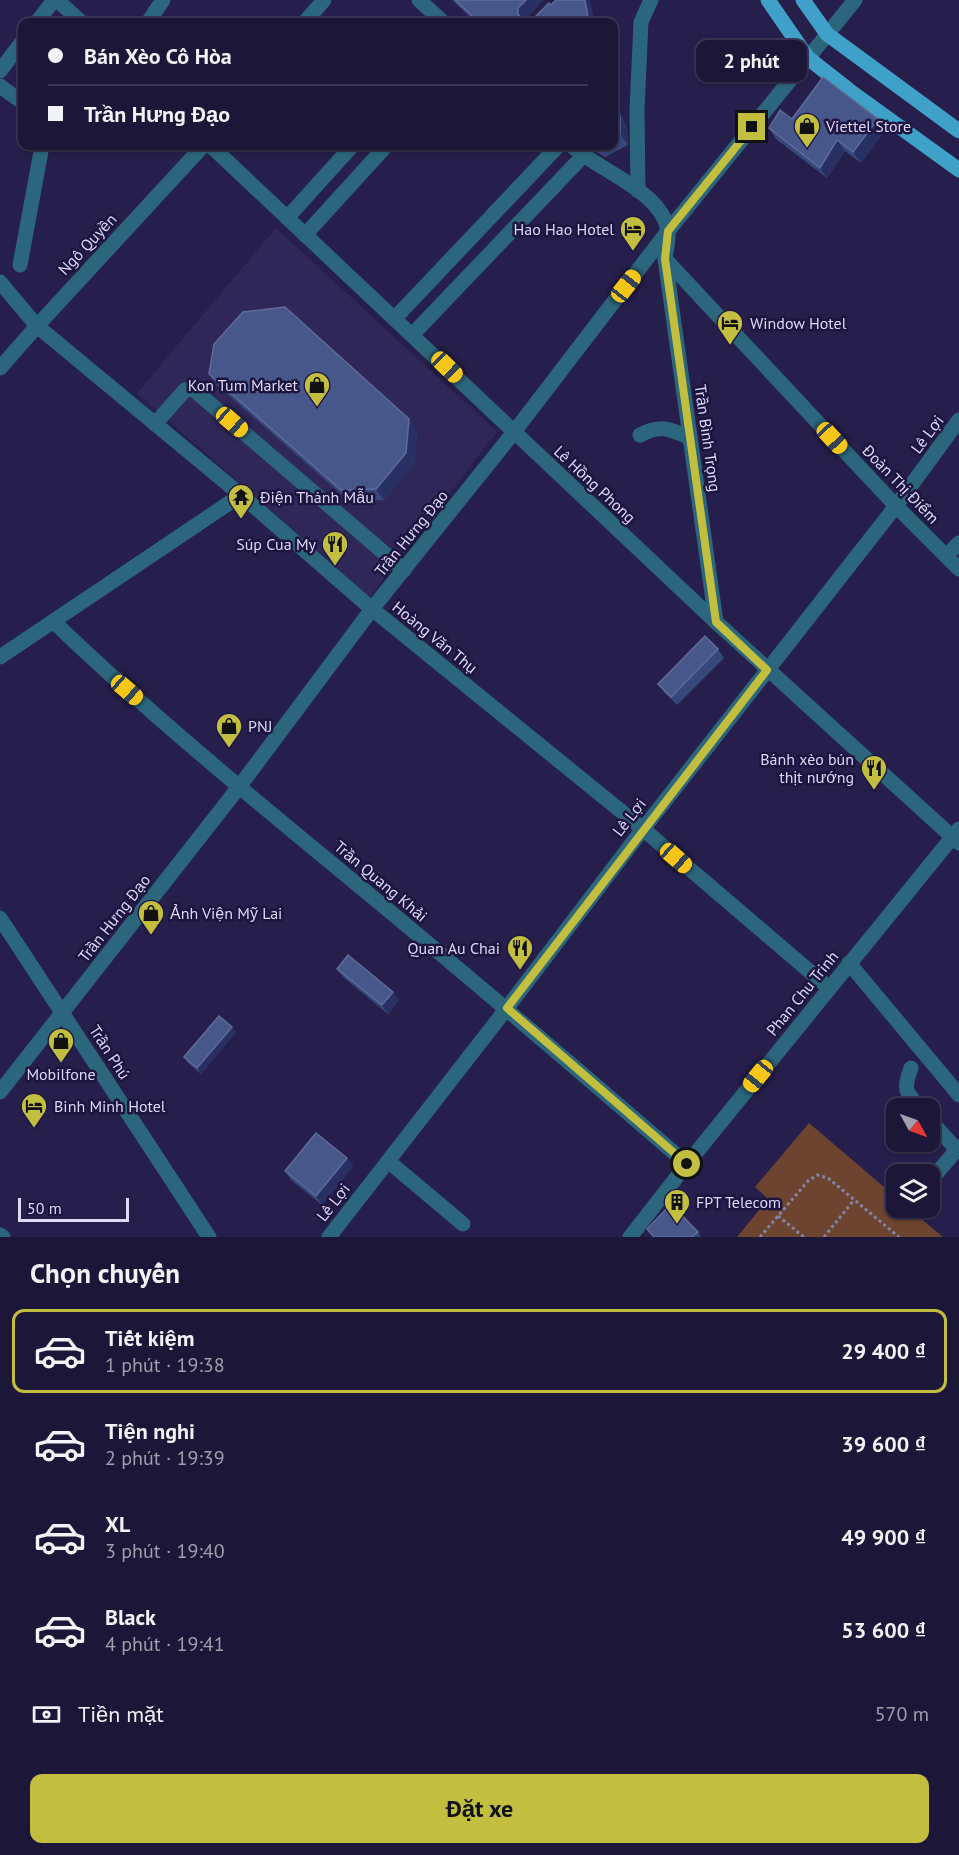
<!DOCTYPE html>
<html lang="vi">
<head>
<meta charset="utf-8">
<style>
	body { margin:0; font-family:"PT Sans",sans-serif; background:#251f40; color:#f1f3f6; height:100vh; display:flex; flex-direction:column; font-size:22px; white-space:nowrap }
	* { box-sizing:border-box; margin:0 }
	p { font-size:20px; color:#a09fae }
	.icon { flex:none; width:33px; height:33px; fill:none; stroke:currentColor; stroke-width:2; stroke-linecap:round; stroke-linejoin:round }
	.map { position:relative; height:1237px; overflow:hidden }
	.side { display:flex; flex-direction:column; background:#1c1638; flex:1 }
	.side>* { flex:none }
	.banner { position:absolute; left:18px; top:18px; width:600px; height:132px; border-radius:12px; box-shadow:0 2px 4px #0004,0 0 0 2px #3a3553; display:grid; align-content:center; height:132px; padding:0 30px; background:#1c1638 }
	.needle { width:39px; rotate:130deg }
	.tools { position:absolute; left:886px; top:1098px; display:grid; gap:12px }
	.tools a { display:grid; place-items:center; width:54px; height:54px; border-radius:12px; background:#1c1638; box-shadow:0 2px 4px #0004,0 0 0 2px #3a3553; font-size:30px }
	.scale { position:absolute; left:18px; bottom:15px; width:111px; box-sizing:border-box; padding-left:6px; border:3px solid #dcdaf7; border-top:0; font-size:16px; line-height:21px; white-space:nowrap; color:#dcdaf7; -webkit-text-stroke:4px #1d1440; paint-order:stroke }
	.end { position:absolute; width:27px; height:27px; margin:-14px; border:8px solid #c1be40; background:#111; box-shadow:0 0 0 3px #111 }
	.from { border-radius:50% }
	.bubble { position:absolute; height:42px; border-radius:12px; background:#1c1638; box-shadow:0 2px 4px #0004,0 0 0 2px #3a3553; font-size:20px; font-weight:600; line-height:42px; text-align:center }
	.car { position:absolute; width:18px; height:36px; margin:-18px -9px; border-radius:8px; box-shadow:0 0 4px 2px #0007; background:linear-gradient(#f5c518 24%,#345 0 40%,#f5c518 0 76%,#345 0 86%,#f5c518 0) }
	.banner b { display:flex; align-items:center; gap:21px; height:57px; font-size:22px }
	.banner b+b { border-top:2px solid #3a3553 }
	.banner i { width:15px; height:15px; background:#f1f3f6 }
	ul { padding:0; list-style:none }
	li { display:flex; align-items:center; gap:18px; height:84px; margin:0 12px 9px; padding:0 18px; border:3px solid transparent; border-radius:12px }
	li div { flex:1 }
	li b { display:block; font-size:22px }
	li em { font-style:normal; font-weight:600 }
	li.current { border-color:#c1be40 }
	li>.icon { width:54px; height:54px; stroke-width:1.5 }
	h2 { padding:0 30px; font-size:27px; line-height:72px }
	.pay { display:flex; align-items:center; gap:15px; height:66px; padding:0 30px; font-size:22px }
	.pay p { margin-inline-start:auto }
	.button { display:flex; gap:12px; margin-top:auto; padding:12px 30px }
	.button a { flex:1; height:69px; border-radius:12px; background:#c1be40; color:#111; font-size:24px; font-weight:600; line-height:69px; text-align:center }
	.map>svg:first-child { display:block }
	.built { fill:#302759 }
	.green { fill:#6c442f }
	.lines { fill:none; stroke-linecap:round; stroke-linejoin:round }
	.path { stroke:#8883a7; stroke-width:3; stroke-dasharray:3 3; stroke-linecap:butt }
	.minor { stroke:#2c667d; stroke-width:15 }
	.major { stroke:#3fa1c8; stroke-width:15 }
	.wall { fill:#36477c }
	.shaded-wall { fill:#283063 }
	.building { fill:#485789; stroke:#5f6b9b; stroke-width:1.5 }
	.route { stroke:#c1be40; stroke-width:8 }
	.labels { text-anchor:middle; stroke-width:5; stroke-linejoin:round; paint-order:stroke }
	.poi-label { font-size:16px; fill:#dcdaf7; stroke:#1d1440; text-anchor:start }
	.street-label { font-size:16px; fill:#dcdaf7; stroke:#1d1440 }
</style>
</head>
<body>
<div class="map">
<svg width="959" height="1237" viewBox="0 0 959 1237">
	<rect width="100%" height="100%" fill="#261e4b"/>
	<polygon class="built" points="276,228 497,432 370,597 137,393"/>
	<polygon class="green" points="809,1123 897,1198 897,1208 908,1208 943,1237 737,1237 768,1199 755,1187"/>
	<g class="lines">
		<g class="path">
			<polyline points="778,1216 804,1237"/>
			<polyline points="760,1237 808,1181 817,1175 828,1178 899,1237"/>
			<polyline points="824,1237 854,1200"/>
		</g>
		<g class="minor">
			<polyline points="57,0 81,22"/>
			<polyline points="419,0 443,22"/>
			<polyline points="37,22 54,0"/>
			<polyline points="148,22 163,0"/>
			<polyline points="305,22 324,0"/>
			<polyline points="0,71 22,42"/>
			<polyline points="0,86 22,102"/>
			<polyline points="211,146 716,622 959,843"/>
			<path d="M572,146C599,171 663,192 668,231C669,239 666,250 665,259L896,506L959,569"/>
			<polyline points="638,191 637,110 641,22 651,0"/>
			<polyline points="287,218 352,146"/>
			<polyline points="305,235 386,146"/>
			<polyline points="665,259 716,622"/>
			<polyline points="20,265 42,146"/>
			<polyline points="0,282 37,326 241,495 372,609 643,829 829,988"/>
			<polyline points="395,318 558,146"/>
			<polyline points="413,334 583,156"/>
			<polyline points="0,368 37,326 203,146"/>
			<polyline points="155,424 185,390 193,389 404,570"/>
			<path d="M640,435C661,424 670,429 690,438"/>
			<polyline points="946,556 959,543"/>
			<path d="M54,622C157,721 267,810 376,900C481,987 584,1075 687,1164"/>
			<polyline points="0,657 241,495"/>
			<polyline points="0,918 209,1237"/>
			<polyline points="849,963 959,1095"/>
			<path d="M911,1068C903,1089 905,1092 920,1108"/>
			<polyline points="0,1092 239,787 372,609 514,432 668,231 855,0"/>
			<polyline points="930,1120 957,1150"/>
			<polyline points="388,1161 463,1224"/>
			<polyline points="930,1181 959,1147"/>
			<polyline points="0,1235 3,1237"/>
			<polyline points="329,1237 507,1008 643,829 896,506 959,420"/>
			<polyline points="630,1237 687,1164 959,829"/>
		</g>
		<g class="major">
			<polyline points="768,0 808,58 850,91 959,170"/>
			<polyline points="803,0 827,34 959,131"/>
		</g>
	</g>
	<g class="wall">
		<polygon points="452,0 543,0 526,19 529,21 534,18 551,5 590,0 594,22 475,22"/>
		<polygon points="614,100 627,128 628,145 605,157 595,151 589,146 614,146"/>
		<polygon points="769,128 886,129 861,163 845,151 827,178 776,139"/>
		<polygon points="209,374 417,431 414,464 384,500 349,501 217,385"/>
		<polygon points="718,649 724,658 677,705 664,692 658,684"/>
		<polygon points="337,969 399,1000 388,1014 343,977"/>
		<polygon points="232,1027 236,1032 201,1074 188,1063 184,1057"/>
		<polygon points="347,1158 353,1166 322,1205 291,1180 285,1171"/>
		<polygon points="647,1229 698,1232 701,1237 653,1237"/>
	</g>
	<g class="shaded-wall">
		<polygon points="526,0 543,0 526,19 526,22 524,22 518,14 518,8"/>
		<polygon points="585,0 590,0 594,22 589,22"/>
		<polygon points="614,100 627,128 628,145 620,134 614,104"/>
		<polygon points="878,119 886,129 861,163 853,152"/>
		<polygon points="837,140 845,151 827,178 820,168"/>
		<polygon points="409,419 417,431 414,464 384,500 376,489"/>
		<polygon points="393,992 399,1000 388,1014 382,1005"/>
		<polygon points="232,1027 236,1032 201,1074 197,1068"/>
		<polygon points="347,1158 353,1166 322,1205 316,1196"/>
	</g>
	<g class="building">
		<polygon points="455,0 526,0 518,8 518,14 521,18 529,21 534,18 549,3 551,5 556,0 585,0 589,22 479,22"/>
		<polygon points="823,77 878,119 853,152 837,140 820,168 769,128 780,110 792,119"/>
		<polygon points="614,104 620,117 620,134 614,138"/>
		<polygon points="285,307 409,419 406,453 376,489 341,490 209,374 214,344 243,312"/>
		<polygon points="705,636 718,649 671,697 658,684"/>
		<polygon points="348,955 393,992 382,1005 337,969"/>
		<polygon points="219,1016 232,1027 197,1068 184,1057"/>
		<polygon points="316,1133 347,1158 316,1196 285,1171"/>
		<polygon points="671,1204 698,1232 692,1237 654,1237 647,1229"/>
	</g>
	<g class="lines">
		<polyline class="route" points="687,1164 507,1008 767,670 716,622 665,259 668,231 752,127"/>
	</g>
	<defs>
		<g id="shop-pin" transform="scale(1.35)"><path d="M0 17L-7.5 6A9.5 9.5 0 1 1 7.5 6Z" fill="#c1be40" stroke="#1d1440"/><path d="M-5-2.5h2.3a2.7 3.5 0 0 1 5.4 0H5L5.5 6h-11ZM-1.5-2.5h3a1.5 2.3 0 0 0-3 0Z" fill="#111"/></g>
		<g id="hotel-pin" transform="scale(1.35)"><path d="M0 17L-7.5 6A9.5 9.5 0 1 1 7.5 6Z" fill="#c1be40" stroke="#1d1440"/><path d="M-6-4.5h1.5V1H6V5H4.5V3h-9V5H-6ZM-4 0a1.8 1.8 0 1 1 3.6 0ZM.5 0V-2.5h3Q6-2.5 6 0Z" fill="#111"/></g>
		<g id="temple-pin" transform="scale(1.35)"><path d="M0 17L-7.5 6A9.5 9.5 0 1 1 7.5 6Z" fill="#c1be40" stroke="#1d1440"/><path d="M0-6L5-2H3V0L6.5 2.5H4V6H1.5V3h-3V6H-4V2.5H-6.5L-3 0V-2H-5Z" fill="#111"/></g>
		<g id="restaurant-pin" transform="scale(1.35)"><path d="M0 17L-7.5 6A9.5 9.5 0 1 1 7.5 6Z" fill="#c1be40" stroke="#1d1440"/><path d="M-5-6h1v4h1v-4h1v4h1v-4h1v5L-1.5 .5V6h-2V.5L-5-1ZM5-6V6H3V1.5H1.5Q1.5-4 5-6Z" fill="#111"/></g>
		<g id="building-pin" transform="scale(1.35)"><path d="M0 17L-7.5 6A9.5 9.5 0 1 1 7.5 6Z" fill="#c1be40" stroke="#1d1440"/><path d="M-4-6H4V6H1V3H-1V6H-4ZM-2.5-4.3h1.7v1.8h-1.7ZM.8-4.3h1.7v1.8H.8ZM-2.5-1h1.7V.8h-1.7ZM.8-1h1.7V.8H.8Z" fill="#111"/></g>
	</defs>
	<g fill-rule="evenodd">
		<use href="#shop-pin" x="807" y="126"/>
		<use href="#hotel-pin" x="633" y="229"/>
		<use href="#hotel-pin" x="730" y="323"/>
		<use href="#shop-pin" x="317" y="385"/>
		<use href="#temple-pin" x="241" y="497"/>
		<use href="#restaurant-pin" x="335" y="544"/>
		<use href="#shop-pin" x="229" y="726"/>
		<use href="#restaurant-pin" x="874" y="768"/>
		<use href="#shop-pin" x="151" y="913"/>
		<use href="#restaurant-pin" x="520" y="948"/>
		<use href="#shop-pin" x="61" y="1041"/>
		<use href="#hotel-pin" x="34" y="1106"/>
		<use href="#building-pin" x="677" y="1202"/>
	</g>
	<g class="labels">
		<g class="poi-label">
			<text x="826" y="132">Viettel Store</text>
			<text x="614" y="235" text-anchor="end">Hao Hao Hotel</text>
			<text x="750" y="329">Window Hotel</text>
			<text x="298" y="391" text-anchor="end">Kon Tum Market</text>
			<text x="260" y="503">Điện Thánh Mẫu</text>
			<text x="316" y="550" text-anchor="end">Súp Cua My</text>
			<text x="248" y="732">PNJ</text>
			<text x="854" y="765" text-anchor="end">Bánh xèo bún<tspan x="854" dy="18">thịt nướng</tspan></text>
			<text x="170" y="919">Ảnh Viện Mỹ Lai</text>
			<text x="500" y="954" text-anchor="end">Quan Au Chai</text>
			<text x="61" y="1080" text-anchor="middle">Mobilfone</text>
			<text x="54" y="1112">Binh Minh Hotel</text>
			<text x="696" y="1208">FPT Telecom</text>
		</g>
		<g class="street-label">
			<text transform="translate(87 244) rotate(-47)" y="6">Ngô Quyền</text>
			<text transform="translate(927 434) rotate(-53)" y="6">Lê Lợi</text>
			<text transform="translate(708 438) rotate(82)" y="6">Trần Bình Trọng</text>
			<text transform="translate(595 484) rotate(43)" y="6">Lê Hồng Phong</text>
			<text transform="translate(901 484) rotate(46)" y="6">Đoàn Thị Điểm</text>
			<text transform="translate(411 533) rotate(-51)" y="6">Trần Hưng Đạo</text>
			<text transform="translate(435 637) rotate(39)" y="6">Hoàng Văn Thụ</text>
			<text transform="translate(629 817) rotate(-52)" y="6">Lê Lợi</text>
			<text transform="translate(381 881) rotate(40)" y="6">Trần Quang Khải</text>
			<text transform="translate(114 918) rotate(-52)" y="6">Trần Hưng Đạo</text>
			<text transform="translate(802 993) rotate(-51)" y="6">Phan Chu Trinh</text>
			<text transform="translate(110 1052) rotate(57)" y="6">Trần Phú</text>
			<text transform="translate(333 1202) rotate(-52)" y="6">Lê Lợi</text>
		</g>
	</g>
</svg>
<div class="tools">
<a><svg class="needle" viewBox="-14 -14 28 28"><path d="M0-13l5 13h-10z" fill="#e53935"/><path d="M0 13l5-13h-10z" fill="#a09fae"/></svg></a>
<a><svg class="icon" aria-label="layers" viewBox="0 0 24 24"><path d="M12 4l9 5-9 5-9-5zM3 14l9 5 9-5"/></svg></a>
</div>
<div class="scale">50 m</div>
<i class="end from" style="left:687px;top:1164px"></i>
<i class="end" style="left:752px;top:127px"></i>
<div class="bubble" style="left:696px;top:40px;width:111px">2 phút</div>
<i class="car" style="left:626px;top:286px;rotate:38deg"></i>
<i class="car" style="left:447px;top:367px;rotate:134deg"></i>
<i class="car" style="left:232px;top:422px;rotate:131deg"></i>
<i class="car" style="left:832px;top:438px;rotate:137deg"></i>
<i class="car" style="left:127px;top:690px;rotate:131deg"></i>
<i class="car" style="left:676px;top:858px;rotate:131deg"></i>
<i class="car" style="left:758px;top:1076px;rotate:219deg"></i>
<div class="banner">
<b><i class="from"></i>Bán Xèo Cô Hòa</b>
<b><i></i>Trần Hưng Đạo</b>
</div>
</div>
<section class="side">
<h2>Chọn chuyến</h2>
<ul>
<li class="current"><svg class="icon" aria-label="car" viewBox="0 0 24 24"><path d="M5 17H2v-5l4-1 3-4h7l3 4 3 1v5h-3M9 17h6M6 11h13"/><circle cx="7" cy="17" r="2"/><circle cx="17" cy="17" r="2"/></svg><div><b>Tiết kiệm</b><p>1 phút · 19:38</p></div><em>29 400 ₫</em></li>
<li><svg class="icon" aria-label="car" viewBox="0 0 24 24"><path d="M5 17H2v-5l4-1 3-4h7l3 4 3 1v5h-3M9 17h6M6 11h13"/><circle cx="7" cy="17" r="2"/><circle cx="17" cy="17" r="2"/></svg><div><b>Tiện nghi</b><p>2 phút · 19:39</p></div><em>39 600 ₫</em></li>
<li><svg class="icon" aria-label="car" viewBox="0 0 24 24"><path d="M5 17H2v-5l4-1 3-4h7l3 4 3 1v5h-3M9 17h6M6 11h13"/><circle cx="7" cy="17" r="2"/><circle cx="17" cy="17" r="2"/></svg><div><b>XL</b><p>3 phút · 19:40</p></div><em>49 900 ₫</em></li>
<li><svg class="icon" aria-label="car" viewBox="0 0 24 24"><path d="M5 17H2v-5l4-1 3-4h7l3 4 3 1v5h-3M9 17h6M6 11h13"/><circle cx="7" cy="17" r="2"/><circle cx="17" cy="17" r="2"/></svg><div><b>Black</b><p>4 phút · 19:41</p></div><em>53 600 ₫</em></li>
</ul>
<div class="pay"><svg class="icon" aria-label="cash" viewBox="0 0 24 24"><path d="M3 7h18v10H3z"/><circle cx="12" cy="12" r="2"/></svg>Tiền mặt<p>570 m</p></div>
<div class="button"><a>Đặt xe</a></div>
</section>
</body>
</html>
